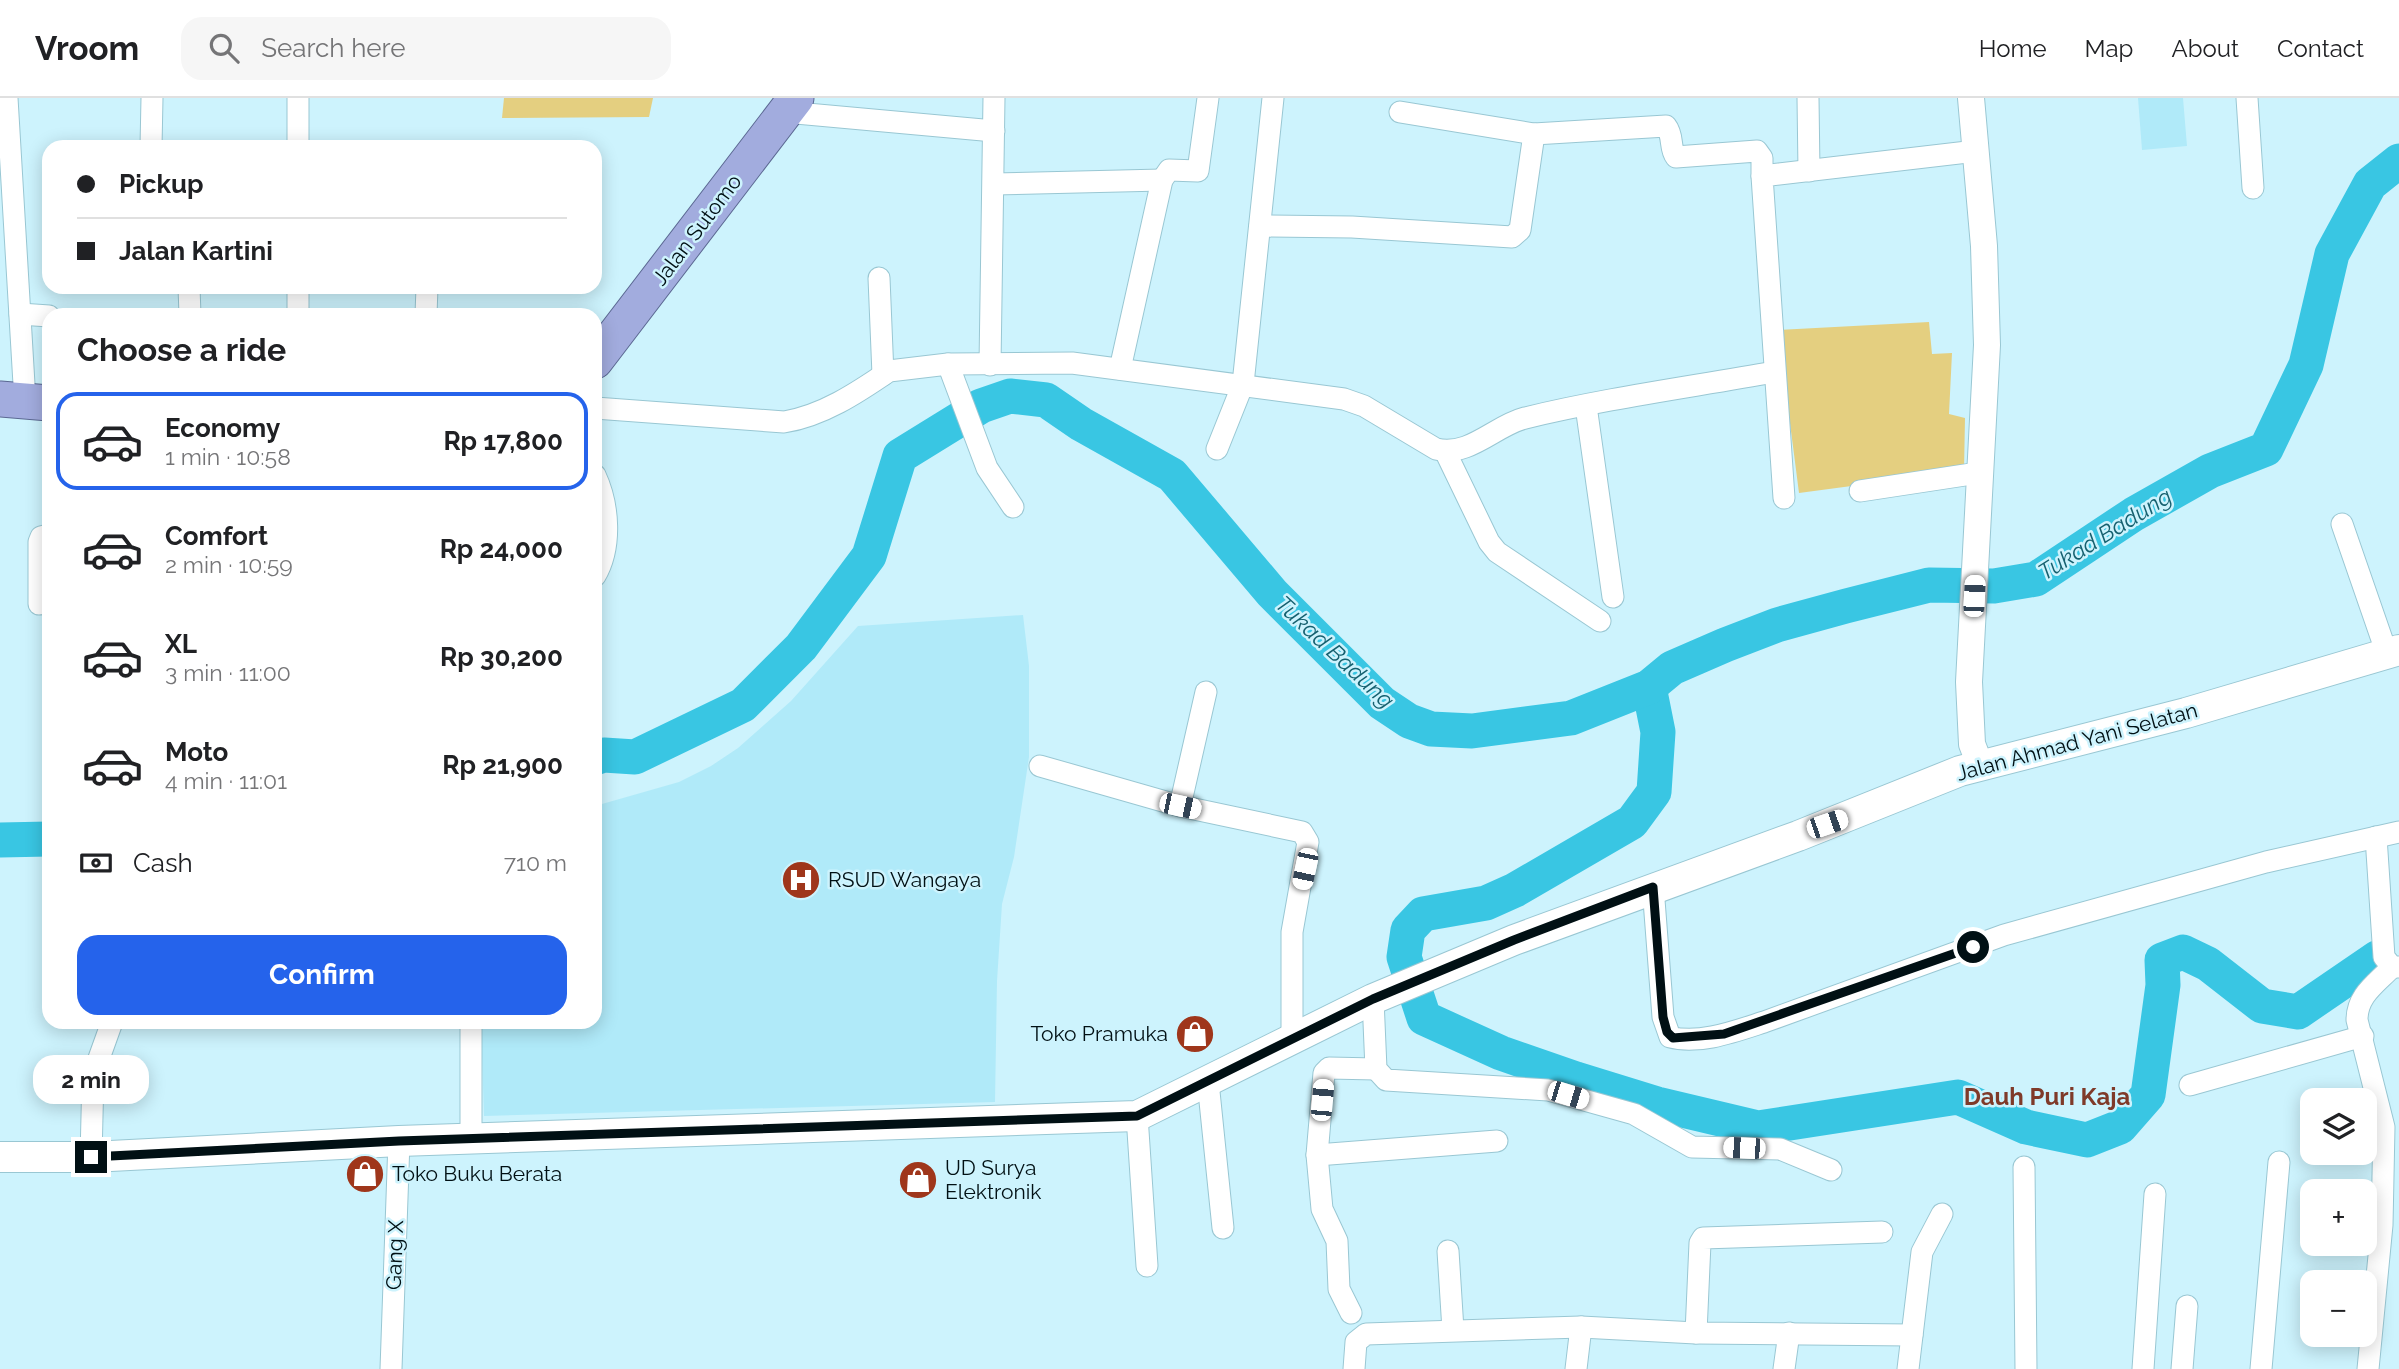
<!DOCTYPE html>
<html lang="en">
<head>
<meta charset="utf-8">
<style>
	body { margin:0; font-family:Raleway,sans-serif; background:#f6f6f6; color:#202124; height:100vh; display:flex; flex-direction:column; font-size:26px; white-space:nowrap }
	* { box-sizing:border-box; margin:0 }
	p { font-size:23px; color:#757577 }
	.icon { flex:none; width:38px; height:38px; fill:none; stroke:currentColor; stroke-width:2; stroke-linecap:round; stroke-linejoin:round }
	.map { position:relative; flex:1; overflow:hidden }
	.side { position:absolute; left:42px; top:210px; width:560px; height:721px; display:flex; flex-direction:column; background:#fff; border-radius:21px; box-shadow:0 4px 18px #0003 }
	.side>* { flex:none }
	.banner { position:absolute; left:42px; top:42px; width:560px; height:154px; border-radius:21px; box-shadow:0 4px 18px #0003; display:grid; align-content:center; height:154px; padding:0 35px; background:#fff }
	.controls { position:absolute; left:2300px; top:990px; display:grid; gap:14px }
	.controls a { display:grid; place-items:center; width:77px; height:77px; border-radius:14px; background:#fff; box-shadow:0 4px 18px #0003; font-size:35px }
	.end { position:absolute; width:32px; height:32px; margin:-16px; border:9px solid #011014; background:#fff; box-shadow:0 0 0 4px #fff }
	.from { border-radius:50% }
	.bubble { position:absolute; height:49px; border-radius:21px; background:#fff; box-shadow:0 4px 18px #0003; font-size:23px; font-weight:700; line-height:49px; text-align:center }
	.car { position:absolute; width:21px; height:42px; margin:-21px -10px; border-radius:9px; box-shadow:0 0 5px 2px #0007; background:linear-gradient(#fff 24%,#345 0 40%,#fff 0 76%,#345 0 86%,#fff 0) }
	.banner b { display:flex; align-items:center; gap:24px; height:66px; font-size:26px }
	.banner b+b { border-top:2px solid #e0e0e0 }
	.banner i { width:18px; height:18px; background:#202124 }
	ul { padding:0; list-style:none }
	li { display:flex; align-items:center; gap:21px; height:98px; margin:0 14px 10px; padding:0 21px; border:4px solid transparent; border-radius:21px }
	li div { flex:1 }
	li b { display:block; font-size:26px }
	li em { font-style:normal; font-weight:700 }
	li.on { border-color:#2563eb }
	li>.icon { width:63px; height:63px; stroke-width:1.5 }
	h2 { padding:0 35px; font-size:32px; line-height:84px }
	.pay { display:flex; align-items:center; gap:18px; height:77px; padding:0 35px; font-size:26px }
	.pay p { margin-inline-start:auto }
	.button { display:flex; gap:14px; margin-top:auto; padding:14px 35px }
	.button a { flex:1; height:80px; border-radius:21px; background:#2563eb; color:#fff; font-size:28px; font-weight:700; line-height:80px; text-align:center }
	header { display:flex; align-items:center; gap:42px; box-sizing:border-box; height:98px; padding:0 35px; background:#fff; border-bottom:2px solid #e0e0e0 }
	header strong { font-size:33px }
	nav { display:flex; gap:38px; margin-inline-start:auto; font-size:24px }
	.search { width:490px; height:63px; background:#f6f6f6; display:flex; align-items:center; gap:18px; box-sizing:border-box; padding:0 24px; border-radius:21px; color:#757577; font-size:26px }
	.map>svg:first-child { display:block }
	.built { fill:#b0eaf9 }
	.green { fill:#e4cf80 }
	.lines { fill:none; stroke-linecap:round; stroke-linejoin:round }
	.river { stroke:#39c6e3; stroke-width:35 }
	.minor-casing { stroke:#99c7d3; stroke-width:23 }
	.tertiary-casing { stroke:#99c7d3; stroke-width:28 }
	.secondary-casing { stroke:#99c7d3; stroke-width:32 }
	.trunk-casing { stroke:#5b6892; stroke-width:37 }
	.minor { stroke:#fff; stroke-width:21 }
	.tertiary { stroke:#fff; stroke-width:26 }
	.secondary { stroke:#fff; stroke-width:30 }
	.trunk { stroke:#a2acde; stroke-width:35 }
	.route { stroke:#011014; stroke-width:9 }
	.labels { text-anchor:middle; stroke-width:5; stroke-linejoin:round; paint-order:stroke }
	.street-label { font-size:21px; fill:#011014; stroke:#cdf3fd }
	.poi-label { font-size:21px; fill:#011014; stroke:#cdf3fd; text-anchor:start }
	.water-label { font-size:23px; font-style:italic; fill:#15606f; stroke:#cdf3fd }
	.quarter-label { font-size:24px; font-weight:bold; fill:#7f3a29; stroke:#cdf3fd }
</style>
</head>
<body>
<header>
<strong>Vroom</strong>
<div class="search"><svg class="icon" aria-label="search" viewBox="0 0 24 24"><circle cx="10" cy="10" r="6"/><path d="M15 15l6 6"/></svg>Search here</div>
<nav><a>Home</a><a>Map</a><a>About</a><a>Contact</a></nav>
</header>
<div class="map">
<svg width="2399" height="1271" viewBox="0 0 2399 1271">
	<rect width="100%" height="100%" fill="#cdf3fd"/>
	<g class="built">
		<polygon points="2138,0 2183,0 2187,48 2142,52"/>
		<polygon points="1023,517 1029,568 1029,659 1014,759 1002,806 997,883 995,1004 484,1018 481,924 595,924 595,708 679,684 711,668 738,650 791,603 858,528"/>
	</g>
	<g class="green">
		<polygon points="504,0 653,0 649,19 502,20"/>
		<polygon points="1929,224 1932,256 1952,255 1949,316 1965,320 1964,373 1799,395 1778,232"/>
	</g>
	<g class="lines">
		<g class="river">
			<polyline points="1649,589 1658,634 1654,694 1632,724 1515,792 1486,805 1423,816 1408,832 1404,859 1424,920 1501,955 1576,981 1657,1006 1758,1030 1958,999 2026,1029 2087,1042 2120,1029 2148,997 2163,887 2162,862 2183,854 2208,866 2262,908 2298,914 2377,860"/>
			<polyline points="595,660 604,657 635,659 743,607 801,549 869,458 900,358 981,308 1010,298 1046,302 1081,326 1172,377 1272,495 1382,605 1409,623 1431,631 1472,633 1571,620 1649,589 1672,570 1725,547 1777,527 1846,508 1929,487 1994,488 2036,481 2134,416 2210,373 2266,351 2306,267 2332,156 2370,86 2399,63"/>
			<polyline points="0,742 49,741"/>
		</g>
		<g class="minor-casing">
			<g id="minor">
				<polyline points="7,0 25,303"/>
				<polyline points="298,0 298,49"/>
				<polyline points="1808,0 1809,73"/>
				<polyline points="2247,0 2253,90"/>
				<polyline points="785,14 994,33"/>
				<path d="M1400,14L1534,36L1666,28C1674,38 1669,50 1676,59L1757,53L1762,60V78"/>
				<polyline points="151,49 152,0"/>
				<polyline points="994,86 1162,82"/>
				<polyline points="1260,128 1352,129 1512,139 1520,132 1534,36"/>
				<polyline points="879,180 883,277"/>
				<polyline points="189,189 190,217"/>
				<polyline points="298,189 298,217"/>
				<polyline points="20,216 49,218"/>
				<polyline points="426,217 427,189"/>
				<polyline points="948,266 987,370 1013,409"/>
				<polyline points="990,267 994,0"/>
				<polyline points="1120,271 1162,82 1169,72 1198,73 1208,0"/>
				<polyline points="1586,308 1613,499"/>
				<path d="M595,310L784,324C822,318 857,295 889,273L948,266L1072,265L1344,301L1364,308L1436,351C1470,359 1494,328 1525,320C1607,300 1691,289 1774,274"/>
				<polyline points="1217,351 1243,286 1273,0"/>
				<polyline points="1445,353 1489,444 1497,454 1600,523"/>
				<path d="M595,377C609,407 612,449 595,478"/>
				<polyline points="1860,393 1978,375"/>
				<polyline points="1784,400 1762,78 1976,53"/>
				<polyline points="2342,426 2387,556"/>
				<polyline points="39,506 39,444 41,439 49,437"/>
				<polyline points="1206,594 1180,708 1302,734 1308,744 1292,834 1292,940"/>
				<polyline points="1040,668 1180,708"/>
				<polyline points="2376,739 2384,859 2392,869 2399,869"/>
				<path d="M1653,789L1663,919L1670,939C1699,947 1736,933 1764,924L2004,837L2266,764L2399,734"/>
				<polyline points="1373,901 1376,971 1386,982 1548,992 1634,1016 1692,1049 1780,1051 1831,1072"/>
				<polyline points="471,924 471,1041"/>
				<polyline points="1208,984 1223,1130"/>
				<polyline points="2190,987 2363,938"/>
				<polyline points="1137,1018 1147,1168"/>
				<polyline points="1317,1057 1497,1043"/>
				<polyline points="91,1059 93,977 112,924"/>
				<polyline points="2024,1069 2026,1271"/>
				<polyline points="1448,1153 1453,1232"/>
				<polyline points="1351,1215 1339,1191 1337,1143 1322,1111 1317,1057 1324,975 1329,970 1376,971"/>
				<polyline points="1696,1235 1700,1145 1703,1140 1882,1134"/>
				<polyline points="391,1271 399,1043"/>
				<polyline points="1354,1271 1356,1244 1366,1236 1581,1229 1696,1235 1912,1237"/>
				<polyline points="1576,1271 1581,1229"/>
				<polyline points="1784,1271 1789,1235"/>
				<polyline points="1908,1271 1922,1154 1942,1116"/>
				<polyline points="2143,1271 2155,1096"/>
				<polyline points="2182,1271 2187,1208"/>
				<polyline points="2261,1271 2279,1064"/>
				<path d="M2368,1271L2382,1127L2384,1029L2357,922C2357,897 2376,886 2392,869"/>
			</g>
		</g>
		<g class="tertiary-casing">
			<polyline id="tertiary" points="1971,0 1984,148 1987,247 1969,584 1972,646 1980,667"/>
		</g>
		<g class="secondary-casing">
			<polyline id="secondary" points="0,1059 91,1059 399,1043 1137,1018 1373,901 1514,842 1798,738 1960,673 2186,615 2399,552"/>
		</g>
		<g class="trunk-casing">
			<g id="trunk">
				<polyline points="595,263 796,0"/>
				<polyline points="0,301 49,305"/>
			</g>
		</g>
		<use href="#minor" class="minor"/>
		<use href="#tertiary" class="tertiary"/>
		<use href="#secondary" class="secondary"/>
		<use href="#trunk" class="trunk"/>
	</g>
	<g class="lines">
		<polyline class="route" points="91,1059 399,1043 1137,1018 1373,901 1514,842 1653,789 1663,919 1667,934 1673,940 1724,936 1973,849"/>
	</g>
	<defs>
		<g id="hospital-disc" transform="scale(2.0125)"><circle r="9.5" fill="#9f361b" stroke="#cdf3fd"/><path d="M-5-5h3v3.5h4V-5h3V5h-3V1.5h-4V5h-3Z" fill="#fff"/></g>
		<g id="shop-disc" transform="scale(2.0125)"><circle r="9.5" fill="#9f361b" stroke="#cdf3fd"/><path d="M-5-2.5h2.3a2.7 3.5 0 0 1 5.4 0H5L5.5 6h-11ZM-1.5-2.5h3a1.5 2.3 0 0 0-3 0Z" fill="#fff"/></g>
	</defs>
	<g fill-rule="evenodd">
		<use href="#hospital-disc" x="801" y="782"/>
		<use href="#shop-disc" x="1195" y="936"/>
		<use href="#shop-disc" x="365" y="1076"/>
		<use href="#shop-disc" x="918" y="1082"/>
	</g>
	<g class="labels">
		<g class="street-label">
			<text transform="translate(697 132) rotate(-53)" y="7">Jalan Sutomo</text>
			<text transform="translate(2077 644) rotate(-15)" y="7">Jalan Ahmad Yani Selatan</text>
			<text transform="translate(395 1157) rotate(-88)" y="7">Gang X</text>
		</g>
		<g class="poi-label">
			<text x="828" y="789">RSUD Wangaya</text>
			<text x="1168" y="943" text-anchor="end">Toko Pramuka</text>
			<text x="945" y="1077">UD Surya<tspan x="945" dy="24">Elektronik</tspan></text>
			<text x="392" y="1083">Toko Buku Berata</text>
		</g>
		<g class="water-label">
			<text transform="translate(2105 436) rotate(-32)" y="8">Tukad Badung</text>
			<text transform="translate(1335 554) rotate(43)" y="8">Tukad Badung</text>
		</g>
		<g class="quarter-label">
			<text x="2047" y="1007">Dauh Puri Kaja</text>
		</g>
	</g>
</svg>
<div class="controls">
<a><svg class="icon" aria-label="layers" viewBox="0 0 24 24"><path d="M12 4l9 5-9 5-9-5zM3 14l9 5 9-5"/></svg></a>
<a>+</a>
<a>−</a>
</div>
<i class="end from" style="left:1973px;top:849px"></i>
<i class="end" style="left:91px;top:1059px"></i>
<div class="bubble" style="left:33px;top:957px;width:116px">2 min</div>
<i class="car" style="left:1974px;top:498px;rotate:3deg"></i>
<i class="car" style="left:1180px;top:708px;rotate:102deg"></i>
<i class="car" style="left:1827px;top:726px;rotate:71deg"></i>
<i class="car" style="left:1305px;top:771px;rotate:192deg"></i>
<i class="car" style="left:1568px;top:997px;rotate:107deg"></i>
<i class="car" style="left:1322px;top:1002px;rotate:5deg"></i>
<i class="car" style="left:1744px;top:1050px;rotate:272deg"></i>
<div class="banner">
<b><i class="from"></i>Pickup</b>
<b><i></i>Jalan Kartini</b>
</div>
<section class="side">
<h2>Choose a ride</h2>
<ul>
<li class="on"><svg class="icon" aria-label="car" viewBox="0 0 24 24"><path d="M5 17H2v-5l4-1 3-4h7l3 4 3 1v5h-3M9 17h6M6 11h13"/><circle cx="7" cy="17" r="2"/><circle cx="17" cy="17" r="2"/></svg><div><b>Economy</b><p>1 min · 10:58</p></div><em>Rp 17,800</em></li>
<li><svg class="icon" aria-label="car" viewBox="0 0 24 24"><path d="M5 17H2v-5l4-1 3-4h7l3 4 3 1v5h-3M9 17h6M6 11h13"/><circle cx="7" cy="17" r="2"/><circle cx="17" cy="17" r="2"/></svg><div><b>Comfort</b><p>2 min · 10:59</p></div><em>Rp 24,000</em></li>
<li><svg class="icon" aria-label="car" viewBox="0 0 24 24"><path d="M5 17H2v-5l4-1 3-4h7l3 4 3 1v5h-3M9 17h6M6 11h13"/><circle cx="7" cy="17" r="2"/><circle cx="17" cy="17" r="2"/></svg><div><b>XL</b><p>3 min · 11:00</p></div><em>Rp 30,200</em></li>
<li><svg class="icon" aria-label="car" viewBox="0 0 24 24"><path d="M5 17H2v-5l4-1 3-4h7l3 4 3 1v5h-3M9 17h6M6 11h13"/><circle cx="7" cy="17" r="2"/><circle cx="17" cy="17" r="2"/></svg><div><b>Moto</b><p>4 min · 11:01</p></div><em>Rp 21,900</em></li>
</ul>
<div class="pay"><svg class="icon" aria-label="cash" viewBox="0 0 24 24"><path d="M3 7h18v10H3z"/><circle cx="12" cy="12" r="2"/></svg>Cash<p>710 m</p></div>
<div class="button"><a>Confirm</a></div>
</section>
</div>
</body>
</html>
